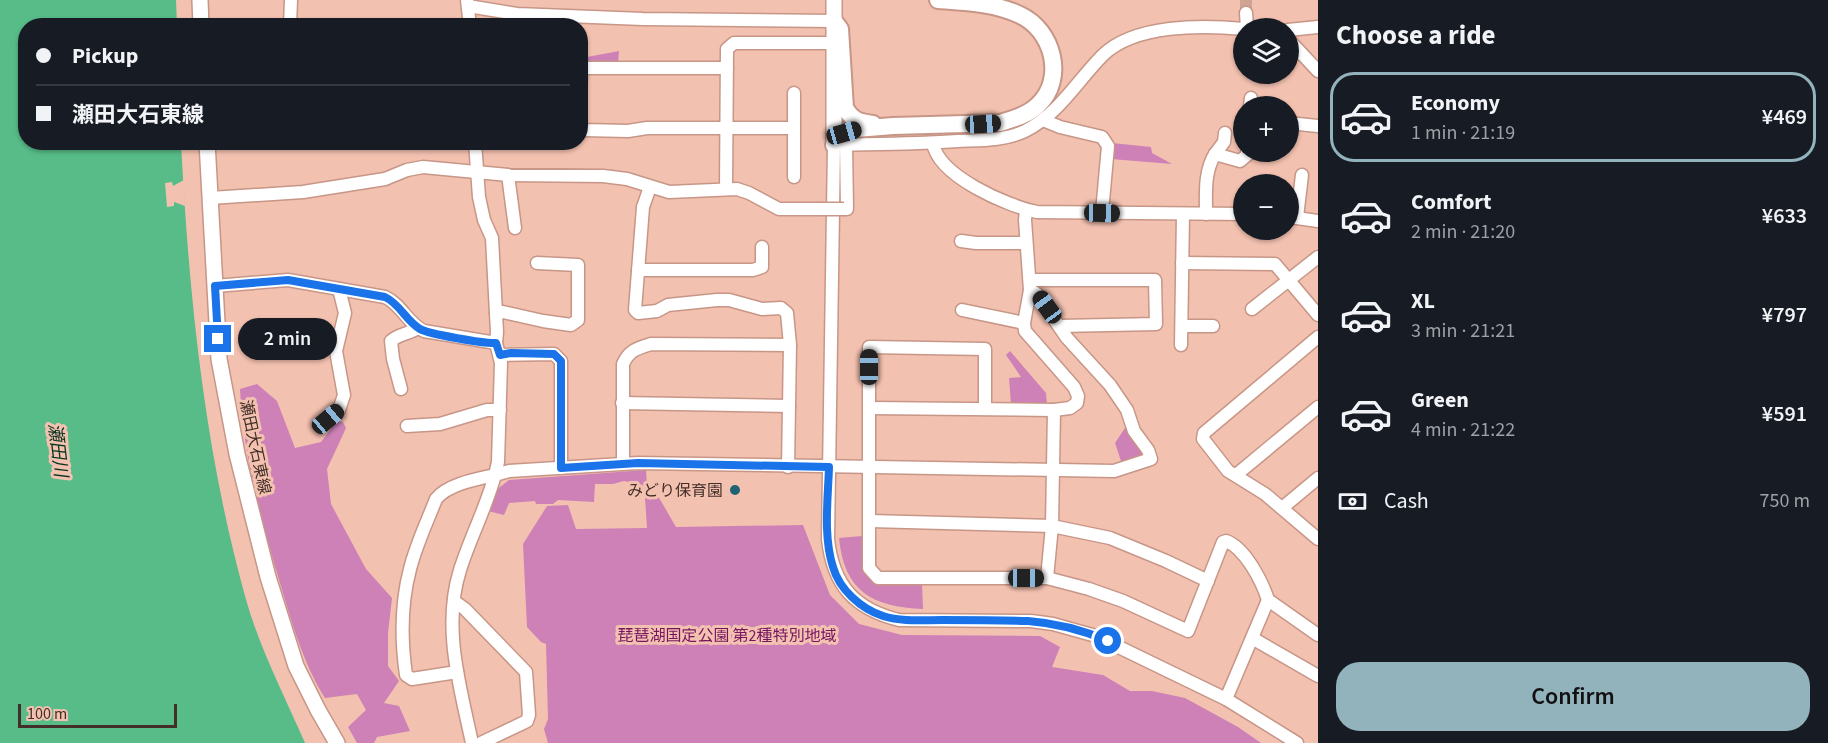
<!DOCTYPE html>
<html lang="en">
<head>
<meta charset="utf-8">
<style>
	body { margin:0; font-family:"Source Sans 3","Noto Sans JP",sans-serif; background:#20242c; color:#f1f3f6; height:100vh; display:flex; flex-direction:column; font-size:22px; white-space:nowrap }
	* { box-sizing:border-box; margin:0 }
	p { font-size:20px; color:#9ea1a6 }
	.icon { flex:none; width:33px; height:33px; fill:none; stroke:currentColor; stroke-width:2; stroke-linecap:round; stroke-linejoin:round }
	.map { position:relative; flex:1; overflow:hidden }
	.sheet { display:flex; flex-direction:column; background:#171b24; width:510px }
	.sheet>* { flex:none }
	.top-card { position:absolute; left:18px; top:18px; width:570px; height:132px; border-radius:24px; box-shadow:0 2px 4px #0004; display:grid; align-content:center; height:132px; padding:0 18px; background:#171b24 }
	.tools { position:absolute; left:1233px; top:18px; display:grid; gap:12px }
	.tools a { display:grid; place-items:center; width:66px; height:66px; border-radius:50%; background:#171b24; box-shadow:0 2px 4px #0004; font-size:30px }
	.scale { position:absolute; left:18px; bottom:15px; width:159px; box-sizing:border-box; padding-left:6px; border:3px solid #432f28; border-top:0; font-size:16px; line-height:21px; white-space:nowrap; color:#432f28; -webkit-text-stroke:4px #f3c1b0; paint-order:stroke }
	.end { position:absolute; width:27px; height:27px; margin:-14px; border:8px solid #1a73e8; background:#fff; box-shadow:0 0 0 3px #fff }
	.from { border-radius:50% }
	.bubble { position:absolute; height:42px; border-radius:21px; background:#171b24; box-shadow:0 2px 4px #0004; font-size:20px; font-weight:600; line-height:42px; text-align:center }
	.car { position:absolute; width:18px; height:36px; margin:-18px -9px; border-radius:8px; box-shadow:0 0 4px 2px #0007; background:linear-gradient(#222 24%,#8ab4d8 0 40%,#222 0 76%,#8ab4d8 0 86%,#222 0) }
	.top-card b { display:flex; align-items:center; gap:21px; height:57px; font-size:22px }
	.top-card b+b { border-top:2px solid #363941 }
	.top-card i { width:15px; height:15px; background:#f1f3f6 }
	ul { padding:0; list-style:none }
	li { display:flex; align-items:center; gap:18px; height:90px; margin:0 12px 9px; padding:0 6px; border:3px solid transparent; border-radius:24px }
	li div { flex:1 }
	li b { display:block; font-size:22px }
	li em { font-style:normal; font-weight:600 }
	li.selected { border-color:#92b2bc }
	li>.icon { width:54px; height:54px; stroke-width:1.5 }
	h2 { padding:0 18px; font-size:27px; line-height:72px }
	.pay { display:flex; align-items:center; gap:15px; height:66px; padding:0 18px; font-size:22px }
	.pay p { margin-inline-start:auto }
	.button { display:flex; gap:12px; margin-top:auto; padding:12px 18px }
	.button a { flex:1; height:69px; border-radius:24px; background:#92b2bc; color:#111; font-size:24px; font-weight:600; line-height:69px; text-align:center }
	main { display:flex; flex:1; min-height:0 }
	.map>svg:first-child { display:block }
	.green { fill:#cd81b7 }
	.water { fill:#57bc88 }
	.pier { fill:#f3c1b0 }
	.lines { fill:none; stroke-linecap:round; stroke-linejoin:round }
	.minor-tunnel { stroke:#d0a495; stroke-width:12; stroke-dasharray:12 6; stroke-linecap:butt }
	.minor-casing { stroke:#c79687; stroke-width:15 }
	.major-casing { stroke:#c79687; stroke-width:18 }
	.highway-casing { stroke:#c79687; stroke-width:20 }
	.minor { stroke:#fff; stroke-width:12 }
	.major { stroke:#fff; stroke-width:15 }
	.highway { stroke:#fff; stroke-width:16 }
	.minor-bridge-casing { stroke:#c79687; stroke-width:15; stroke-linecap:butt }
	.minor-bridge { stroke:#fff; stroke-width:12 }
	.route { stroke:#1a73e8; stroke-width:8 }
	.poi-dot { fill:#1f6375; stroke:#f3c1b0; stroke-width:2 }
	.labels { text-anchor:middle; stroke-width:6; stroke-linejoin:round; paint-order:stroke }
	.street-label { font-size:16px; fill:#432f28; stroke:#f3c1b0 }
	.poi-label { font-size:16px; fill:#432f28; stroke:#f3c1b0; text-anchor:end }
	.park-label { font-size:16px; fill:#761461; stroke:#f3c1b0 }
	.water-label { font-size:18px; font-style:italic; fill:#0a3722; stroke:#f3c1b0 }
</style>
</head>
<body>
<main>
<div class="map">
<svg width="1318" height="743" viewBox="0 0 1318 743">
	<rect width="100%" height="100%" fill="#f3c1b0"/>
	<g class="green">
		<polygon points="619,51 618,64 581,67 581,54 586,52 587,57"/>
		<polygon points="1112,143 1151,147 1152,153 1172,164 1111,159"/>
		<polygon points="1010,351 1046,393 1047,404 1011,404 1009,378 1021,377 1006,355"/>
		<path d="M257,384L277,401L295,448L321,442L337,421L343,422L346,428L327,469L331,504L366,569L392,598L388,633V666L399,681L384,703L399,706L410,731L377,737L374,743H357L348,727L366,710L357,694L325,698C303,663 292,623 280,583C261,520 243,455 240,389Z"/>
		<polygon points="1127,425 1146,456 1122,464 1115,443"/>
		<polygon points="646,470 647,486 624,481 613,484 595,484 594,502 558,500 553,504 536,504 535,501 509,503 504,515 488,511 495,491 509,480"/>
		<polygon points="658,496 676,527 803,525 830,595 859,624 902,635 1040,636 1060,647 1052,667 1103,675 1130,691 1152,691 1185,698 1238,727 1261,743 548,743 544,729 548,719 546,644 541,642 527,627 523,544 547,506 568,505 576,529 647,528 645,498"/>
		<path d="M862,536L863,570L875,583H922L923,609C872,607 844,591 839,538Z"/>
	</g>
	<path class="water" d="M0,0H176L177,25L26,26V142L181,143C189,296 204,448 245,596C259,647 284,695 305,743H0Z"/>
	<polygon class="pier" points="184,180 185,206 174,202 174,206 167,207 165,183 172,182 173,186"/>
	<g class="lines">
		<polyline class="minor-tunnel" points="1246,0 1246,13"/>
		<g class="minor-casing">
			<g id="minor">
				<polyline points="467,0 470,26"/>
				<polyline points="468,6 517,14 643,19 834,21"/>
				<polyline points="1246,13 1247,28"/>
				<polyline points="290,26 291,0"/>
				<path d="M1244,29C1202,25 1135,24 1103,55C1077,81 1059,114 1025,131C1004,141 980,140 958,141C916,144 875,144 834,145L828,539C833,585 854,609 899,620L1031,621L1053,624L1096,636L1226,699L1297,743"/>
				<polyline points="1288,30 1318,27"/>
				<polyline points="1288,39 1318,71"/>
				<polyline points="794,93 794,177"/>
				<polyline points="580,100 581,72 586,68 727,68"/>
				<polyline points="1250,106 1251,98"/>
				<polyline points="1043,120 1060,127 1102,137 1108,146 1102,212"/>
				<polyline points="1288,123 1318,126"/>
				<polyline points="580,125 584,130 628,131 647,128 794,128"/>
				<path d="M933,143C938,176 1007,206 1037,212L1244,214"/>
				<polyline points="1215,154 1224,142 1225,133"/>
				<polyline points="508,175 515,228"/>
				<polyline points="650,187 643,207 635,310 638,313 657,311 668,305 717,300 729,300 762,309 781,308 787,313 790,345 788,467"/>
				<polyline points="726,189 727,49 734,43 834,43"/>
				<polyline points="210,198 303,192 385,179 407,170 423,167 508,175 603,176 627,179 669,192 737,189 749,193 779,209 821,209"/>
				<polyline points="844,209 847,209 846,145"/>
				<path d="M1206,214C1206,193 1204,172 1215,154L1240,161L1247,155V152"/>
				<polyline points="1290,217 1318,221"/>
				<polyline points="1297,217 1302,175"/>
				<polyline points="961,241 976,243 1026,243"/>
				<polyline points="1182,263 1275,264 1318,315"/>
				<polyline points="638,270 753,270 762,267 762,247"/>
				<polyline points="1030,280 1155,280 1156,324 1060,326"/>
				<path d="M215,286L288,280L385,297C401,304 408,324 424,331L496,343"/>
				<polyline points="1252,309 1318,257"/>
				<polyline points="962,310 1024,323"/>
				<polyline points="496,313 503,312 543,321 571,325 578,320 578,265 537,263"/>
				<polyline points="1182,326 1213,326"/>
				<polyline points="1318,337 1204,433 1203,439 1228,471 1265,494 1318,539"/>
				<polyline points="1181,345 1183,214"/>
				<polyline points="500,355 554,354 561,361 561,468"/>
				<path d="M401,389L393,359L391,341C398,334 409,334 418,328"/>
				<polyline points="622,403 789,406"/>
				<polyline points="870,408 1054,410 1070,408 1077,403 1078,396 1074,387 1025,331 1024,323 1030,290"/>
				<path d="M985,409V349L869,347V568L878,578H1047L1089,589L1123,601L1188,631L1223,542L1226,541C1245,548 1262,581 1268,600"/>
				<polyline points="319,425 339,410 344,395 336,351 345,313 339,289"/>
				<polyline points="407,426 440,424 487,410 500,410"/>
				<path d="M623,464V364C629,350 638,348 651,344L790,345"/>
				<polyline points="1236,475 1318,407"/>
				<polyline points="1282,508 1318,478"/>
				<polyline points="870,521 1052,526 1110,538 1166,561 1208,581"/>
				<polyline points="1047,578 1052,526 1054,410"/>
				<polyline points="454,601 465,609 526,672 529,715 527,721 481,743"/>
				<polyline points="1252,638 1318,676"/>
				<path d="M457,672L412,679L406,675C401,640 401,603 410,569C416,545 427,522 436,499C448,484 477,479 495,475L498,462L501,363L496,343L497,332L492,238L484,220L479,197L475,142"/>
				<polyline points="1226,699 1268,600 1318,635"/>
				<path d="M472,743C460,686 442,627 460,570C470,538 486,508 495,475L509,471L638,463L1114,471L1151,459L1148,450L1134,431L1127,410L1110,385L1067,338L1037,294L1030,290L1025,220L1026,210"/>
			</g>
		</g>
		<g class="major-casing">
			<g id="major">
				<polyline points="200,0 201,26"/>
				<polyline points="207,142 219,359 237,454 268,577 296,666 318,710 337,743"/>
				<polyline points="834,145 834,0"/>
			</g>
		</g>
		<g class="highway-casing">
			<g id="highway">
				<path d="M834,21L840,29L845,108C853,121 859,122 873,124"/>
				<path d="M834,145L844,133L856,129L893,126L1000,123C1013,119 1028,115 1038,105C1066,79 1053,30 1020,15C995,3 965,2 938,0"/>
			</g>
		</g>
		<use href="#minor" class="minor"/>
		<use href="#major" class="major"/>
		<use href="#highway" class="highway"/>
		<g class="minor-bridge-casing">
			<polyline id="minor-bridge" points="821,209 844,209"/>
		</g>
		<use href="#minor-bridge" class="minor-bridge"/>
	</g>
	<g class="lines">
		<path class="route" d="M218,339L215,286L288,280L385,297C400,304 406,321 420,329C428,334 486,344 496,343L500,355L511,353L554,354L561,361V468L638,463L829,467C828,499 823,536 833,567C839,589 861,609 883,616C902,622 922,620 942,620C971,620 1000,620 1028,621C1055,623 1083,630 1108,641"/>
	</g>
	<circle class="poi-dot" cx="735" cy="490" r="6"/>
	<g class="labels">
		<g class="street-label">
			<text transform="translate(256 447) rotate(78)" y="6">瀬田大石東線</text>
		</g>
		<g class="poi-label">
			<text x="723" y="496">みどり保育園</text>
		</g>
		<g class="park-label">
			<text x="727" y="641">琵琶湖国定公園 第2種特別地域</text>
		</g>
		<g class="water-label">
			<text transform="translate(58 450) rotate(83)" y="6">瀬田川</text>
		</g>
	</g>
</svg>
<div class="tools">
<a><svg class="icon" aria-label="layers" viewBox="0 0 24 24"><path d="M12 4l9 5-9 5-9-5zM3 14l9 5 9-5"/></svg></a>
<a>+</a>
<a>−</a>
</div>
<div class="scale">100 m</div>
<i class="end from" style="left:1108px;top:641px"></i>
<i class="end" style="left:218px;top:339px"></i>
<div class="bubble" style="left:238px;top:318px;width:99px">2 min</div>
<i class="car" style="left:983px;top:124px;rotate:87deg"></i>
<i class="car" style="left:844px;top:133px;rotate:74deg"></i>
<i class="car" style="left:1102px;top:213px;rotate:91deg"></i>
<i class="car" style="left:1047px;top:307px;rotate:324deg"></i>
<i class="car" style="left:869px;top:367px;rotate:0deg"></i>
<i class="car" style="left:328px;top:419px;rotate:50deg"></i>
<i class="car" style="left:1026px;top:578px;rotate:90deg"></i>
<div class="top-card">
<b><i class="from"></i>Pickup</b>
<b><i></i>瀬田大石東線</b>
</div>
</div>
<section class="sheet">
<h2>Choose a ride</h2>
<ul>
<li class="selected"><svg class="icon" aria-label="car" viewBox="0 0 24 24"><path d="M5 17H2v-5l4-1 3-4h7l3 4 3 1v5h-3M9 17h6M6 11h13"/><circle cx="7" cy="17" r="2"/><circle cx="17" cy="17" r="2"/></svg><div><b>Economy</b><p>1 min · 21:19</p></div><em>¥469</em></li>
<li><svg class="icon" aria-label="car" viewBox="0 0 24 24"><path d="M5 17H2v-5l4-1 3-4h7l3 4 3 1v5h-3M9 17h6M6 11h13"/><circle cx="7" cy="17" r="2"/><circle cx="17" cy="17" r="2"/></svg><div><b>Comfort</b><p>2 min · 21:20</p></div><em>¥633</em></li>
<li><svg class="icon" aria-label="car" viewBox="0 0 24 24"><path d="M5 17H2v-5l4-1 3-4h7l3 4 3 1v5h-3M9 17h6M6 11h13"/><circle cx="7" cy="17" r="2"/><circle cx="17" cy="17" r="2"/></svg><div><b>XL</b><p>3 min · 21:21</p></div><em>¥797</em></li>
<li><svg class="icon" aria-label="car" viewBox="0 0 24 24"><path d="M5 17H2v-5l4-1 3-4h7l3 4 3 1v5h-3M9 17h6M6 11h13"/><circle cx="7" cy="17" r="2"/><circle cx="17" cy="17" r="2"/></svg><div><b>Green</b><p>4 min · 21:22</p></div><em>¥591</em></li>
</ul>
<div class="pay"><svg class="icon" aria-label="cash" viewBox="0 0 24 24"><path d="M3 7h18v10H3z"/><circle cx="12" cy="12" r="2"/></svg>Cash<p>750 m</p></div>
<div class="button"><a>Confirm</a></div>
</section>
</main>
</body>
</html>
